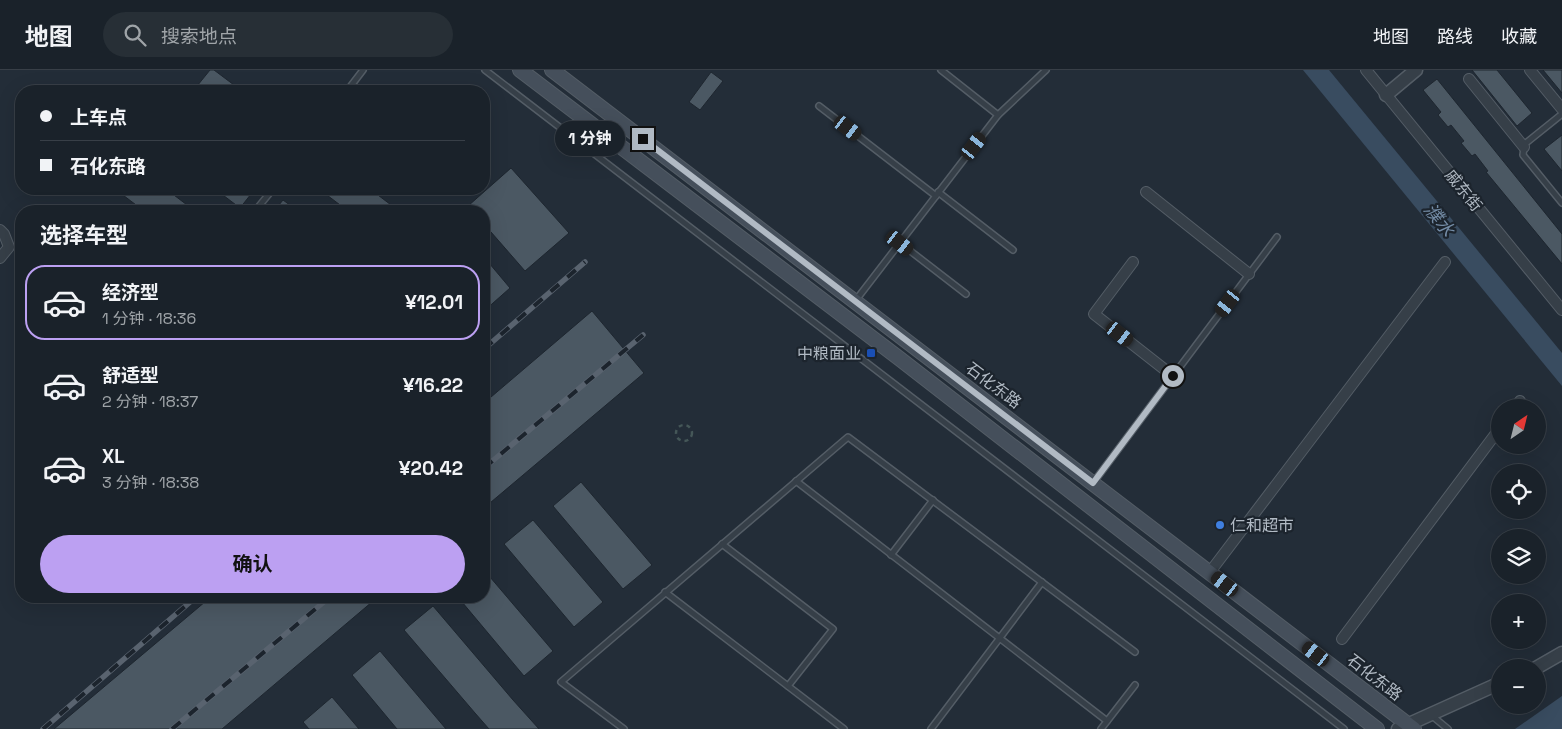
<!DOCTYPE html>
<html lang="zh">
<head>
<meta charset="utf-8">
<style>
	body { margin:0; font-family:"Space Grotesk","Noto Sans SC",sans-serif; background:#272f36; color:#f1f3f6; height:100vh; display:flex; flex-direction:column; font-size:19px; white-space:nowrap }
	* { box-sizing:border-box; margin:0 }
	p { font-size:16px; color:#9fa4a8 }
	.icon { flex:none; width:28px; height:28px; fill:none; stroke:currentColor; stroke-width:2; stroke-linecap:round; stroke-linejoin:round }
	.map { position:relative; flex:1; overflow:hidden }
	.panel { position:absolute; left:15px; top:135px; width:475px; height:398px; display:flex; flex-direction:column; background:#1a222a; border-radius:20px; box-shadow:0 5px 20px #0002,0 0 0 1px #383f47 }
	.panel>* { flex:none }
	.banner { position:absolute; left:15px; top:15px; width:475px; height:110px; border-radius:20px; box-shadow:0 5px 20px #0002,0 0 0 1px #383f47; display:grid; align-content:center; height:110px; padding:0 25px; background:#1a222a }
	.needle { width:32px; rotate:35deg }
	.tools { position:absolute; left:1491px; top:329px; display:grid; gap:10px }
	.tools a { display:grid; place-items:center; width:55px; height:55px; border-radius:50%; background:#1a222a; box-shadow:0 5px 20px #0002,0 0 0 1px #383f47; font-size:25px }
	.end { position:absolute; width:22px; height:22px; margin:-11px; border:6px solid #b1bac4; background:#111; box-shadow:0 0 0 2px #111 }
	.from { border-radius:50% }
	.bubble { position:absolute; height:35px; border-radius:18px; background:#1a222a; box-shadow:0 5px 20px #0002,0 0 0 1px #383f47; font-size:16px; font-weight:700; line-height:35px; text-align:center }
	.car { position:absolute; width:15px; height:30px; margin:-15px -8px; border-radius:6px; box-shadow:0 0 4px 1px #0007; background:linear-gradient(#222 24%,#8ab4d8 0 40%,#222 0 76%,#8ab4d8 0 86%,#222 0) }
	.banner b { display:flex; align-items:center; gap:18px; height:48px; font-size:19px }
	.banner b+b { border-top:1px solid #383f47 }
	.banner i { width:12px; height:12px; background:#f1f3f6 }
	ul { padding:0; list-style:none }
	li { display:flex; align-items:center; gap:15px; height:75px; margin:0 10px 8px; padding:0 15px; border:2px solid transparent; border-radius:20px }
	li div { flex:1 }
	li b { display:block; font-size:19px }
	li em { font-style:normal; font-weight:700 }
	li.on { border-color:#bca0f2 }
	li>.icon { width:45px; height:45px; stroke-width:1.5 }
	h2 { padding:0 25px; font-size:22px; line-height:60px }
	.cta { display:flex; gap:10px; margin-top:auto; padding:10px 25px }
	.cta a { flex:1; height:58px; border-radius:30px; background:#bca0f2; color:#111; font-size:20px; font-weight:700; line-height:58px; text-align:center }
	header { display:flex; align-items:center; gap:30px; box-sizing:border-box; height:70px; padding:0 25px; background:#1a222a; border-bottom:1px solid #383f47 }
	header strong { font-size:24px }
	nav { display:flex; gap:28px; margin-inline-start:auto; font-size:18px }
	.search { width:350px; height:45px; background:#272f36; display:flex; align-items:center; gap:12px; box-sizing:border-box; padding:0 18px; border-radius:28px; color:#9fa4a8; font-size:19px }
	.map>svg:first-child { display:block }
	.water { fill:#394c60 }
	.building { fill:#4b5863; stroke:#1e262f }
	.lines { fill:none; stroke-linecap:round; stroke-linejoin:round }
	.service-casing { stroke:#545d66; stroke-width:8 }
	.minor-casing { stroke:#545d66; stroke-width:12 }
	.tertiary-casing { stroke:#545d66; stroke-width:15 }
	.secondary-casing { stroke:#545d66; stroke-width:16 }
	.path { stroke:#455758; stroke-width:2.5; stroke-dasharray:4 4; stroke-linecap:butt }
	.service { stroke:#363f48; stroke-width:5 }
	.minor { stroke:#363f48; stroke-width:10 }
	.tertiary { stroke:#363f48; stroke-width:12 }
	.secondary { stroke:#454f5b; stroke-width:14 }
	.rail-casing { stroke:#59636f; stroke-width:5.5 }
	.rail { stroke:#1c242d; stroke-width:4; stroke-dasharray:11; stroke-linecap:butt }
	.route { stroke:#b1bac4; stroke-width:6 }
	.transit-dot { fill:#1a4fb4; stroke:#1c242d; stroke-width:2 }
	.shop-dot { fill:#3f7fe0; stroke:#1c242d; stroke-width:2 }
	.labels { text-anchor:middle; stroke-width:4.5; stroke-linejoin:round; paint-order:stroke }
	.street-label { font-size:16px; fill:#b1bac4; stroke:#1c242d }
	.poi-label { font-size:16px; fill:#b1bac4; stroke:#1c242d; text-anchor:end }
	.water-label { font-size:18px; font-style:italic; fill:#748ca6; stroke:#1c242d }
</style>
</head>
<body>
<header>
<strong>地图</strong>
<div class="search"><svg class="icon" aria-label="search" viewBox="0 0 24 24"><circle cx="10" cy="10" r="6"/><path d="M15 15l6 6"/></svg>搜索地点</div>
<nav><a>地图</a><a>路线</a><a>收藏</a></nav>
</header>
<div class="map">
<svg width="1562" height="659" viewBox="0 0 1562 659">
	<rect width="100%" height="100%" fill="#232d38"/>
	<g class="water">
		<polygon points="1303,0 1329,0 1562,283 1562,316"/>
		<polygon points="1562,626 1562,659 1515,659"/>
	</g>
	<g class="building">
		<polygon points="210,0 214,0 242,21 193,21"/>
		<polygon points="1472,0 1497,0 1532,43 1517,56"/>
		<polygon points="1543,0 1562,0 1562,23"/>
		<polygon points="711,2 723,11 700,40 689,32"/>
		<polygon points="1437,9 1562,164 1562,194 1486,102 1488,101 1475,84 1472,86 1461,73 1464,71 1451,55 1448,57 1438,45 1441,42 1423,20"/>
		<polygon points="1562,65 1562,101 1544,79"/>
		<polygon points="511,98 569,163 525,201 484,154 484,141 473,141 468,136"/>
		<polygon points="115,119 166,119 195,141 144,141"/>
		<polygon points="215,119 255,119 240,138"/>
		<polygon points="319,119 370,119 399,141 348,141"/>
		<polygon points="283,130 298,141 274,141"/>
		<polygon points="484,187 510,218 484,241"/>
		<polygon points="592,241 644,303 484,438 484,333"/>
		<polygon points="581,412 652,495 623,519 553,436"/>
		<polygon points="533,450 603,532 574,557 504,474"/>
		<polygon points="484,500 553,581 524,606 457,526 484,526"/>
		<polygon points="212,526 379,526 222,659 54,659"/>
		<polygon points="433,536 513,630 539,659 489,659 475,643 404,560"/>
		<polygon points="380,581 446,659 397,659 352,605"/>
		<polygon points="332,627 359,659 309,659 303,652"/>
	</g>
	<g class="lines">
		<g class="service-casing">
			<g id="service">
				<polyline points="485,0 1344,659"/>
				<polyline points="941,0 998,45"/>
				<polyline points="347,21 363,0"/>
				<polyline points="819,36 936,126"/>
				<polyline points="1562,44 1526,73 1524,77 1523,85 1562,133"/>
				<polyline points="938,122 1013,180"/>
				<polyline points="255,141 273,119"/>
				<polyline points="900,173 966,224"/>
				<polyline points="856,230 998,45 1046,0"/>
				<polyline points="796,411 1107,651"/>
				<polyline points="1093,413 1277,167"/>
				<polyline points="722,474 833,559 788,616"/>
				<polyline points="891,485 933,430"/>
				<polyline points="665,522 844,659"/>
				<polyline points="1431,645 1448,659"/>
				<polyline points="624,659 561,612 848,367 1135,582"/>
				<polyline points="931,659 1042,512"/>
				<polyline points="1101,659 1135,615"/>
			</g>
		</g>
		<g class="minor-casing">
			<g id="minor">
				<polyline points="1366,0 1562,240"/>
				<polyline points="1530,0 1562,39"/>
				<polyline points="1469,9 1524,77"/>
				<polyline points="1146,122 1249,204"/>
				<polyline points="0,160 4,164 9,177 0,188"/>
				<polyline points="1133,192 1094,244 1173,306"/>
				<polyline points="1515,338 1520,331"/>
				<polyline points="1210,502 1445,192"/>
				<polyline points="1342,569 1500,358"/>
			</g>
		</g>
		<g class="tertiary-casing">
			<g id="tertiary">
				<polyline points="1386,25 1416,0"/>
				<polyline points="1536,598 1562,583"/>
				<polyline points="1398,659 1500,613"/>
			</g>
		</g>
		<g class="secondary-casing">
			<g id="secondary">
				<polyline points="520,0 900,289 1377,659"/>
				<polyline points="552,0 1414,659"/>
			</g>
		</g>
		<circle class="path" cx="684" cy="363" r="8"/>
		<use href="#service" class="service"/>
		<use href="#minor" class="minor"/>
		<use href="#tertiary" class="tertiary"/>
		<use href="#secondary" class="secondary"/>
		<g class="rail-casing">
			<g id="rail">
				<polyline points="484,279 585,192"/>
				<polyline points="484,398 643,265"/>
				<polyline points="43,659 197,526"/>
				<polyline points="172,659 331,526"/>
			</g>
		</g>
		<use href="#rail" class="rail"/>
	</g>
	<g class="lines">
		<polyline class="route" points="643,69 1093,413 1173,306"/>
	</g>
	<rect class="transit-dot" x="866" y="278" width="10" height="10" rx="2.5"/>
	<circle class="shop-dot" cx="1220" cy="455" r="5"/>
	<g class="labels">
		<g class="street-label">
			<text transform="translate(1464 120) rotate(51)" y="6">戚东街</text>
			<text transform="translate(994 315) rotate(37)" y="6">石化东路</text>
			<text transform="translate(1375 607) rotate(38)" y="6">石化东路</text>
		</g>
		<g class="poi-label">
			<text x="861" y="289">中粮面业</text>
			<text x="1230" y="461" text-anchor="start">仁和超市</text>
		</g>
		<g class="water-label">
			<text transform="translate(1439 150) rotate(51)" y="6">濮水</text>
		</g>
	</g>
</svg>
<div class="tools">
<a><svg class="needle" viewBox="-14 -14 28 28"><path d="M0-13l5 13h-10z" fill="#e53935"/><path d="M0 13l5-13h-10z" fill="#9fa4a8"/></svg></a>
<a><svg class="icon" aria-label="locate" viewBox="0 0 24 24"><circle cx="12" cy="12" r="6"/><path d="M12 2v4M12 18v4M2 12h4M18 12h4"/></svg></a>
<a><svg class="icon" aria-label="layers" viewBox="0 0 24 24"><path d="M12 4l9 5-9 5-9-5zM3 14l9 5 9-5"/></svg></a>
<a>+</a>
<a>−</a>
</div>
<i class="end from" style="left:1173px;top:306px"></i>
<i class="end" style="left:643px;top:69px"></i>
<div class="bubble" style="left:555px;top:51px;width:70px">1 分钟</div>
<i class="car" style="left:848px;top:58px;rotate:127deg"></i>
<i class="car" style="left:974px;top:76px;rotate:37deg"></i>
<i class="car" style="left:900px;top:173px;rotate:128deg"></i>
<i class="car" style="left:1228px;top:233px;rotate:217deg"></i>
<i class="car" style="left:1120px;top:264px;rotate:128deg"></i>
<i class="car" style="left:1225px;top:514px;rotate:308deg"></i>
<i class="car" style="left:1316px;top:584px;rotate:308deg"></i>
<div class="banner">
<b><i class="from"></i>上车点</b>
<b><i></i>石化东路</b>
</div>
<section class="panel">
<h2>选择车型</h2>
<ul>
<li class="on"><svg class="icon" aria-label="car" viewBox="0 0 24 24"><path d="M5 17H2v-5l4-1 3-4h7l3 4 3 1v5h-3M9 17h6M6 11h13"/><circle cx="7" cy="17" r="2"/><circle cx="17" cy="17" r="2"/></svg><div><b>经济型</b><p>1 分钟 · 18:36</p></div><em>¥12.01</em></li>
<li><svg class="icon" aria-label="car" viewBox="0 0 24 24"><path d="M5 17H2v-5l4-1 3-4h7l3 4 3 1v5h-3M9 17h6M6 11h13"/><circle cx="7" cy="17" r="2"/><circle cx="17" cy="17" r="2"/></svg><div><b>舒适型</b><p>2 分钟 · 18:37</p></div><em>¥16.22</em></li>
<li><svg class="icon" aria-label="car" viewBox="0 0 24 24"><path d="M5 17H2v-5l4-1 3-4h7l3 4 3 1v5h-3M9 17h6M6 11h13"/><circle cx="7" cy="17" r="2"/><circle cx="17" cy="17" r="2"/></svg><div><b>XL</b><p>3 分钟 · 18:38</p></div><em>¥20.42</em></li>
</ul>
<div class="cta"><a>确认</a></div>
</section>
</div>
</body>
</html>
